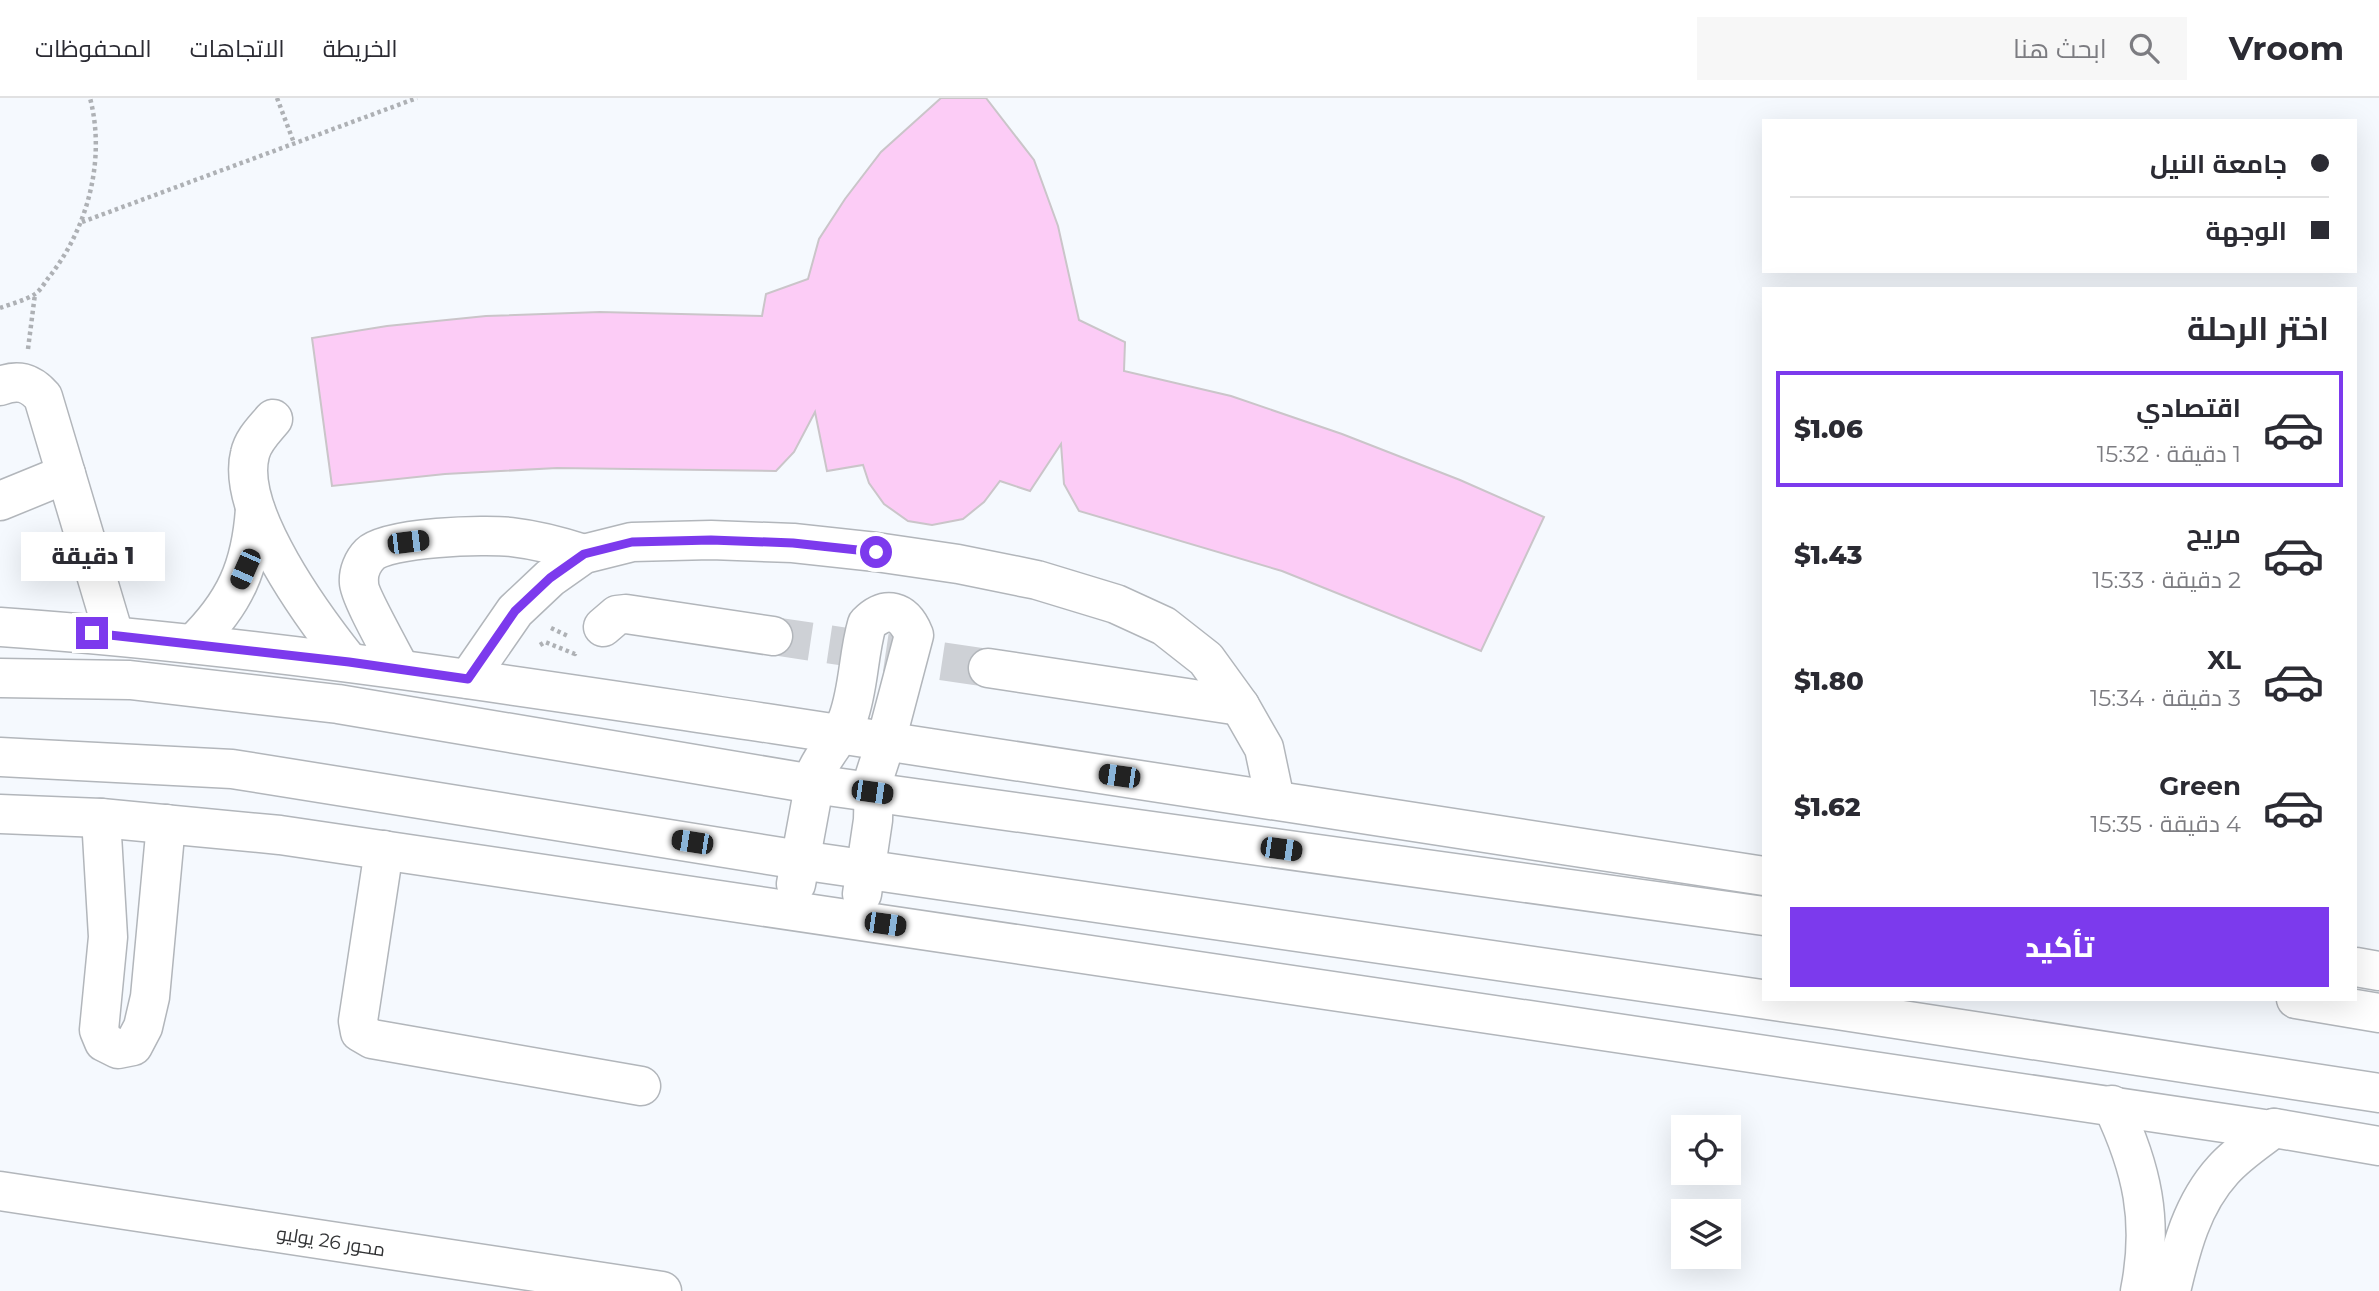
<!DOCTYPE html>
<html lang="ar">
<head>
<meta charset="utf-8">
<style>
	body { margin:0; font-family:Montserrat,Cairo,sans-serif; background:#f7f7f7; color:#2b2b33; direction:rtl; height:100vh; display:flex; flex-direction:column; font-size:26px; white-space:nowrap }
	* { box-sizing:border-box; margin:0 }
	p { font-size:23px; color:#7c7c81 }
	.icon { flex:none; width:38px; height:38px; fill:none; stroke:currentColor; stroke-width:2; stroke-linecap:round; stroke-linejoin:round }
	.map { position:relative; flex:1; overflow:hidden; direction:ltr }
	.panel { position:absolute; left:1762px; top:189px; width:595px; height:714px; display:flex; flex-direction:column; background:#fff; border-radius:0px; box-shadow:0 7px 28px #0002; direction:rtl }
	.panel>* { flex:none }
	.top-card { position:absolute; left:1762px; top:21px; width:595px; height:154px; border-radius:0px; box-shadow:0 7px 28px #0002; direction:rtl; display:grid; align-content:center; height:154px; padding:0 28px; background:#fff }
	.fabs { position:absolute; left:1671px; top:1017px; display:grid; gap:14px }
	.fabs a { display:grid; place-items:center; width:70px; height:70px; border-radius:0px; background:#fff; box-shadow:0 7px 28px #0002; font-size:35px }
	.end { position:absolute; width:32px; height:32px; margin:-16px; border:9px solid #7c3aed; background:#fff; box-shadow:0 0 0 4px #fff }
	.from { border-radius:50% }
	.bubble { position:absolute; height:49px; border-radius:0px; background:#fff; box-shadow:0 7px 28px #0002; font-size:23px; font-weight:800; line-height:49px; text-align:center; direction:rtl }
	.car { position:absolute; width:21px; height:42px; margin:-21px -10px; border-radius:9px; box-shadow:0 0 5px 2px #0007; background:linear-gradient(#222 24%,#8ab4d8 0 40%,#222 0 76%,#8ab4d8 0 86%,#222 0) }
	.top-card b { display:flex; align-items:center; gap:24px; height:66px; font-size:26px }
	.top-card b+b { border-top:2px solid #e1e1e2 }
	.top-card i { width:18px; height:18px; background:#2b2b33 }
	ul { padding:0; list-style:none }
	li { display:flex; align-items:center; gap:21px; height:116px; margin:0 14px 10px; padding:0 14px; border:4px solid transparent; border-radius:0px }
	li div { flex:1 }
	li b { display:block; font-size:26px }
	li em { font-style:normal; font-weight:800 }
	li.active { border-color:#7c3aed }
	li>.icon { width:63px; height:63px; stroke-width:1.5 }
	h2 { padding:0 28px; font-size:32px; line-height:84px }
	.button { display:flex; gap:14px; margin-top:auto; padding:14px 28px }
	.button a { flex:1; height:80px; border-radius:0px; background:#7c3aed; color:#fff; font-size:28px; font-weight:800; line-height:80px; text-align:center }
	header { display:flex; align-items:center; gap:42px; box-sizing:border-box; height:98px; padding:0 35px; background:#fff; border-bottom:2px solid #e1e1e2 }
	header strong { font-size:33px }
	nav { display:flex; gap:38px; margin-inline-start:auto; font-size:24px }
	.search { width:490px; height:63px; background:#f7f7f7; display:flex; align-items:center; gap:18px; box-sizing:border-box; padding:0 24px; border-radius:0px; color:#7c7c81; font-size:26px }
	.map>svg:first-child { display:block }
	.building { fill:#fcccf6; stroke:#cac5c9; stroke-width:2 }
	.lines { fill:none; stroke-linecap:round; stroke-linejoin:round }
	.minor-tunnel { stroke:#ced1d6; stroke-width:38; stroke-dasharray:38 19; stroke-linecap:butt }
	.minor-casing { stroke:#b2b6bb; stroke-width:41 }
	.major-casing { stroke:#b2b6bb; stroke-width:41 }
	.highway-casing { stroke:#b2b6bb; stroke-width:41 }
	.path { stroke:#aeb1b5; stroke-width:4.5; stroke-dasharray:3.5 3.5; stroke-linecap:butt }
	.minor { stroke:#fff; stroke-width:38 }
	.major { stroke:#fff; stroke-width:38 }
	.highway { stroke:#fff; stroke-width:38 }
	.route { stroke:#7c3aed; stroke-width:9 }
	.labels { text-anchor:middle; stroke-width:6; stroke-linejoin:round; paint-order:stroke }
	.street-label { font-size:19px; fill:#323335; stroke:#fff }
</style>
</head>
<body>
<header>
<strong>Vroom</strong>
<div class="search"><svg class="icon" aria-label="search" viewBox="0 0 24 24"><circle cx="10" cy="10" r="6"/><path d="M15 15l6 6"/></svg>ابحث هنا</div>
<nav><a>الخريطة</a><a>الاتجاهات</a><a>المحفوظات</a></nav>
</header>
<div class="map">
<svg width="2379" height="1193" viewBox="0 0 2379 1193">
	<rect width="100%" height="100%" fill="#f5f9fe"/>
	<polygon class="building" points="941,0 986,0 1034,62 1058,128 1079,222 1125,244 1124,273 1231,298 1342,336 1460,382 1544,419 1481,553 1282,473 1079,413 1064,386 1061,346 1030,393 1000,383 984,404 963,421 932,427 908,423 884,406 869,385 863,367 827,373 815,314 794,354 776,373 557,370 445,376 332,388 312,240 387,228 486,218 600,214 762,218 766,196 808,181 819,141 845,101 881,54"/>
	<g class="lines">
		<polyline class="minor-tunnel" points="773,538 988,570"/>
		<g class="minor-casing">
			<g id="minor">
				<path d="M0,288C18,281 30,284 43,299L114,537"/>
				<path d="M273,321C264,332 253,342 250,356C235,414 314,520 349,564"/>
				<polyline points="0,403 66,376"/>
				<path d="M0,529C259,547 516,588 773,626C1103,676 1434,727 1764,778"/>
				<polyline points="603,529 617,517 626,516 773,538"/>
				<path d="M193,546C235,505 251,469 255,411"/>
				<polyline points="988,570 1240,608"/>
				<path d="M400,571C392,555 359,497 359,485C358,474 363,463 370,456C387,439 486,436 511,439C537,442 560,448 584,456"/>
				<polyline points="0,580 130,582 338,606 813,686 1764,818"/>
				<polyline points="468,581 515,513 550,480 584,456 632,444 711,442 793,445 876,454 958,466 1037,482 1116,506 1164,528 1206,561 1240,608 1264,650 1275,702"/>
				<polyline points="0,659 232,671 800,762 1837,912 2379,995"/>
				<polyline points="0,716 101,720 280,737 2271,1032 2274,1030 2379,1048"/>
				<polyline points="101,720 108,839 99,932 104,944 118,951 133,948 143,929 150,899 166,726"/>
				<polyline points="384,752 358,923 360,934 372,941 641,988"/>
				<path d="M796,786L817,672C826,653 841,639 848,620C859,590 858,557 867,526C886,507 904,512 914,537L886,643L874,680L873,722L862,796"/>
				<polyline points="2356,869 2379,873"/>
				<polyline points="2296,901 2379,915"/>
			</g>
		</g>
		<g class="major-casing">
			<g id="major">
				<path d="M2112,1007C2142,1070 2154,1123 2140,1193"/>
				<path d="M2171,1193C2181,1150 2192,1106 2223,1072C2237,1056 2257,1043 2274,1030"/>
			</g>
		</g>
		<g class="highway-casing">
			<polyline id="highway" points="0,1093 662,1193"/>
		</g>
		<g class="path">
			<polyline points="277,0 294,45"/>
			<polyline points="82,124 417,0"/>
			<path d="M0,210C11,206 26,202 35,196C41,192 45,184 49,179C88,130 106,61 90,0"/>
			<polyline points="28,251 35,196"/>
			<polyline points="551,530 568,538"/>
			<polyline points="540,547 545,544 575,556 576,553"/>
		</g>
		<use href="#minor" class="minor"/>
		<use href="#major" class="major"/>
		<use href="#highway" class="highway"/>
	</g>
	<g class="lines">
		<polyline class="route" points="92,535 349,564 468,581 515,513 550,480 584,456 632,444 711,442 793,445 876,454"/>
	</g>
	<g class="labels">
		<g class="street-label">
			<text transform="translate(331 1143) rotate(9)" y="7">محور 26 يوليو</text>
		</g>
	</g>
</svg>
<div class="fabs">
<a><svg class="icon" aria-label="locate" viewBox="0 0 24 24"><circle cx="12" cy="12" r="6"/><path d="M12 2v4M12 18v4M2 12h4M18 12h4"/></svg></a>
<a><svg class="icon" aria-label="layers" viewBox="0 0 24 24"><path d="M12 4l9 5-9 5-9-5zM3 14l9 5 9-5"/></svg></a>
</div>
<i class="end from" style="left:876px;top:454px"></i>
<i class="end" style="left:92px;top:535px"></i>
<div class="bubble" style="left:21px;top:434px;width:144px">1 دقيقة</div>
<i class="car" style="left:408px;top:444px;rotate:83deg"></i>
<i class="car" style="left:245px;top:471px;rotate:204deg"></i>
<i class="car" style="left:1119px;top:678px;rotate:278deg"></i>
<i class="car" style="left:872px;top:694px;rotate:98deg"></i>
<i class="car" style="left:692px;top:744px;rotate:279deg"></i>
<i class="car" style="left:1281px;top:751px;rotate:98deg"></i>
<i class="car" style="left:885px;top:826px;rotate:98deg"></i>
<div class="top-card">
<b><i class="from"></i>جامعة النيل</b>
<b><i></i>الوجهة</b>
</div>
<section class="panel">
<h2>اختر الرحلة</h2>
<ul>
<li class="active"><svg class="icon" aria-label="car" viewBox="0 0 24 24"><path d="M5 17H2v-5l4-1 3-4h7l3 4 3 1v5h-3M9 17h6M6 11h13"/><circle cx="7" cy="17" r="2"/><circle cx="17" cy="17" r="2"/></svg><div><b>اقتصادي</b><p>1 دقيقة · 15:32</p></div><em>$1.06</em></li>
<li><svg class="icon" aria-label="car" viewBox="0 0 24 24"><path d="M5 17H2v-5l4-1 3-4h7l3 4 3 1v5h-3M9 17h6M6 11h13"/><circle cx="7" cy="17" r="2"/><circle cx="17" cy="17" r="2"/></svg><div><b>مريح</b><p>2 دقيقة · 15:33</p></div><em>$1.43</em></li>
<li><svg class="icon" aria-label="car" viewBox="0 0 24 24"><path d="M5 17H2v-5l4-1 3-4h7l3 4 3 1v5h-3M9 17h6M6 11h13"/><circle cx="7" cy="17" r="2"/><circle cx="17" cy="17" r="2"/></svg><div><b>XL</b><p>3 دقيقة · 15:34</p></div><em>$1.80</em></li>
<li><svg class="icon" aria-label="car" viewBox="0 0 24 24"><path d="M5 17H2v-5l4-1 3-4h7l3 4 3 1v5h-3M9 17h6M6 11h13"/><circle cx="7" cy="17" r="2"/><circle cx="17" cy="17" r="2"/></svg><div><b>Green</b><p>4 دقيقة · 15:35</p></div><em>$1.62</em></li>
</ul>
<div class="button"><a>تأكيد</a></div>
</section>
</div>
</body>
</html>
